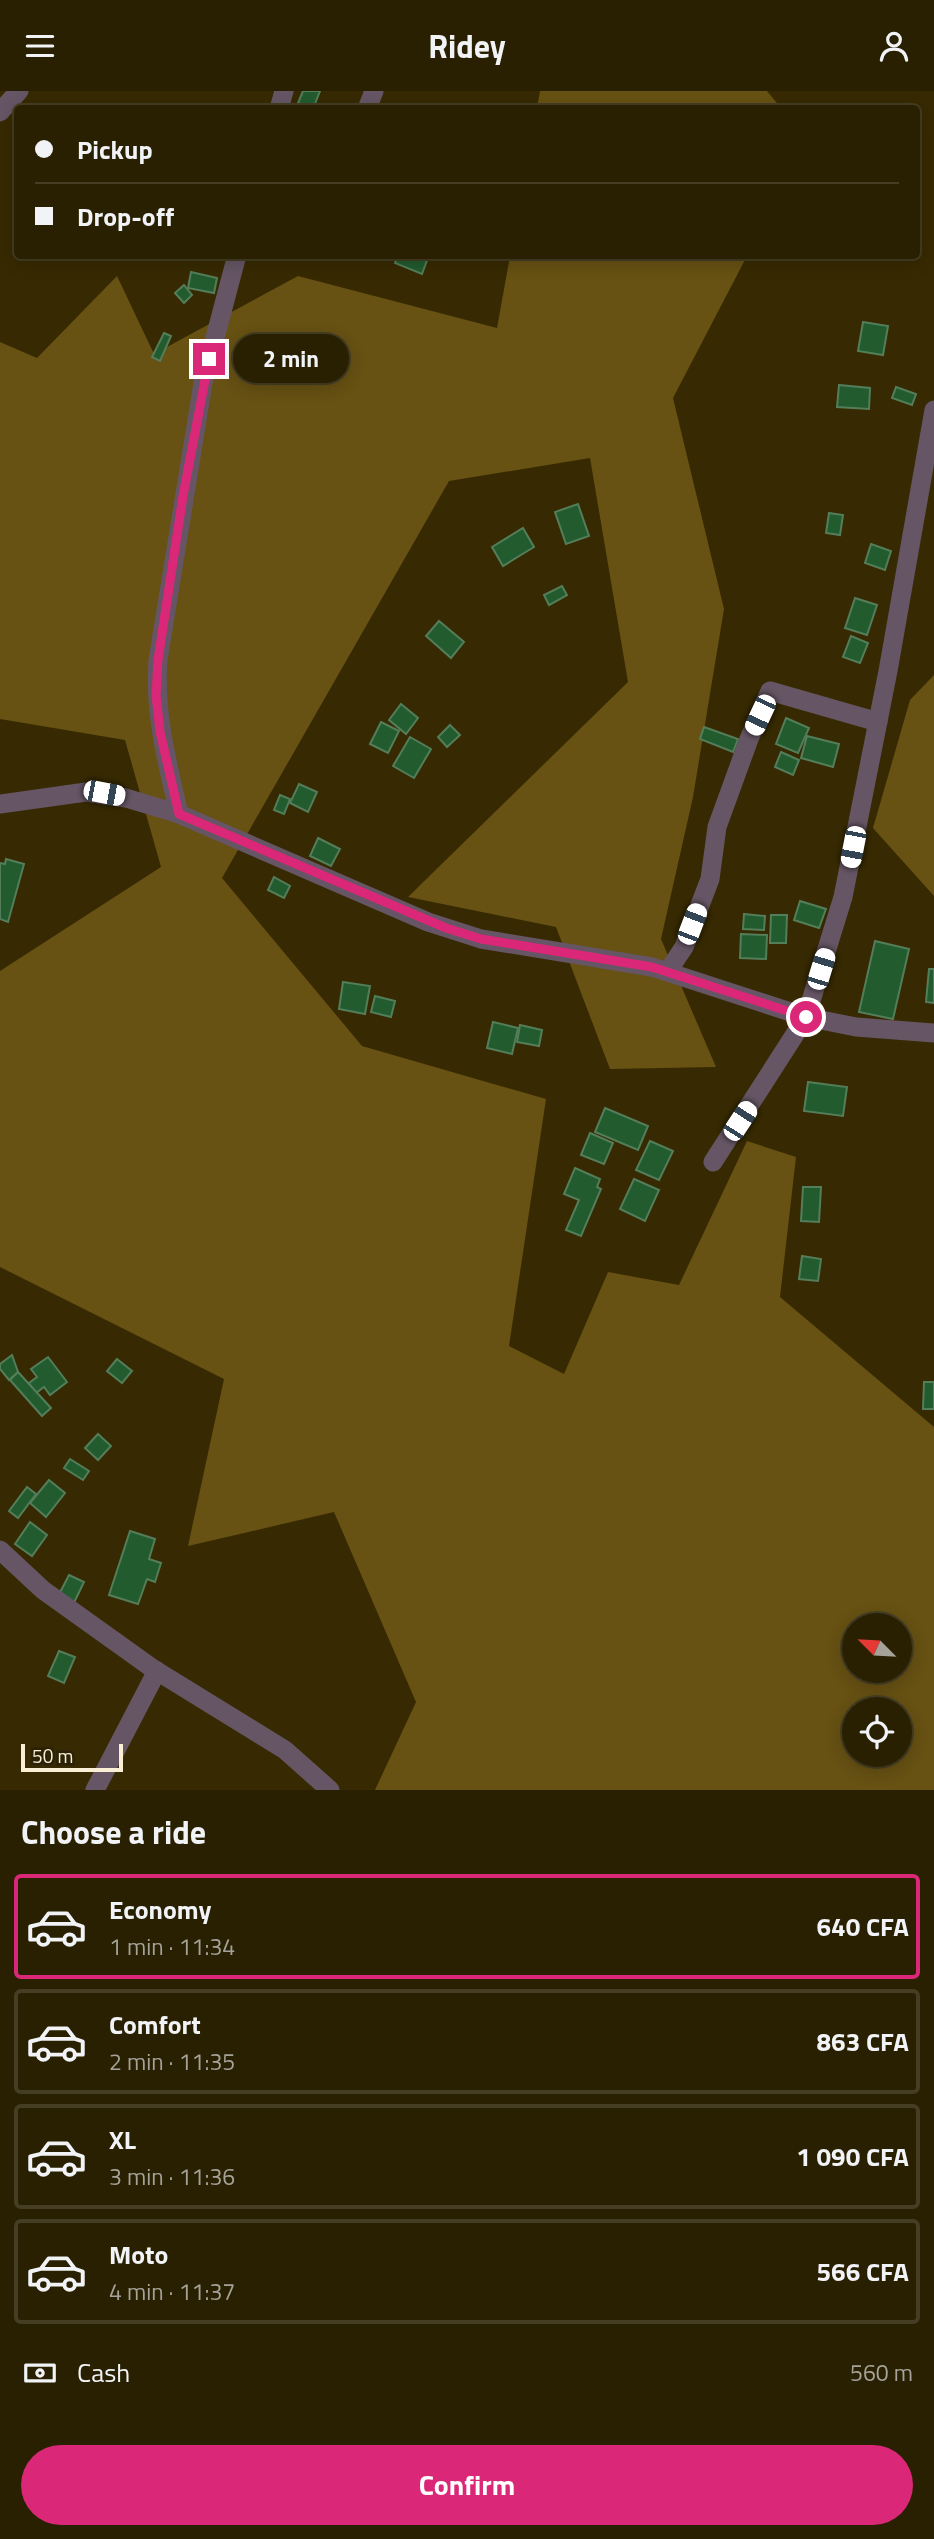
<!DOCTYPE html>
<html lang="en">
<head>
<meta charset="utf-8">
<style>
	body { margin:0; font-family:"Titillium Web",sans-serif; background:#352d11; color:#f1f3f6; height:100vh; display:flex; flex-direction:column; font-size:26px; white-space:nowrap }
	* { box-sizing:border-box; margin:0 }
	p { font-size:23px; color:#a5a399 }
	.icon { flex:none; width:38px; height:38px; fill:none; stroke:currentColor; stroke-width:2; stroke-linecap:round; stroke-linejoin:round }
	.map { position:relative; height:1699px; overflow:hidden }
	.sheet { display:flex; flex-direction:column; background:#292002; flex:1 }
	.sheet>* { flex:none }
	.guide { position:absolute; left:14px; top:14px; width:906px; height:154px; border-radius:7px; box-shadow:0 4px 18px #0003,0 0 0 2px #453e24; display:grid; align-content:center; height:154px; padding:0 21px; background:#292002 }
	.needle { width:46px; rotate:294deg }
	.tools { position:absolute; left:842px; top:1522px; display:grid; gap:14px }
	.tools a { display:grid; place-items:center; width:70px; height:70px; border-radius:50%; background:#292002; box-shadow:0 4px 18px #0003,0 0 0 2px #453e24; font-size:35px }
	.scale { position:absolute; left:21px; bottom:18px; width:102px; box-sizing:border-box; padding-left:7px; border:4px solid #faefd5; border-top:0; font-size:19px; line-height:24px; white-space:nowrap; color:#faefd5; -webkit-text-stroke:5px #2a2107; paint-order:stroke }
	.end { position:absolute; width:32px; height:32px; margin:-16px; border:9px solid #db2777; background:#fff; box-shadow:0 0 0 4px #fff }
	.from { border-radius:50% }
	.bubble { position:absolute; height:49px; border-radius:24px; background:#292002; box-shadow:0 4px 18px #0003,0 0 0 2px #453e24; font-size:23px; font-weight:700; line-height:49px; text-align:center }
	.car { position:absolute; width:21px; height:42px; margin:-21px -10px; border-radius:9px; box-shadow:0 0 5px 2px #0007; background:linear-gradient(#fff 24%,#345 0 40%,#fff 0 76%,#345 0 86%,#fff 0) }
	.guide b { display:flex; align-items:center; gap:24px; height:66px; font-size:26px }
	.guide b+b { border-top:2px solid #453e24 }
	.guide i { width:18px; height:18px; background:#f1f3f6 }
	ul { padding:0; list-style:none }
	li { display:flex; align-items:center; gap:21px; height:105px; margin:0 14px 10px; padding:0 7px; border:4px solid #453e24; border-radius:7px }
	li div { flex:1 }
	li b { display:block; font-size:26px }
	li em { font-style:normal; font-weight:700 }
	li.current { border-color:#db2777 }
	li>.icon { width:63px; height:63px; stroke-width:1.5 }
	h2 { padding:0 21px; font-size:32px; line-height:84px }
	.pay { display:flex; align-items:center; gap:18px; height:77px; padding:0 21px; font-size:26px }
	.pay p { margin-inline-start:auto }
	.action { display:flex; gap:14px; margin-top:auto; padding:14px 21px }
	.action a { flex:1; height:80px; border-radius:42px; background:#db2777; color:#fff; font-size:28px; font-weight:700; line-height:80px; text-align:center }
	header { display:flex; justify-content:space-between; align-items:center; height:91px; padding:0 21px; background:#292002; font-size:32px; font-weight:700 }
	.map>svg:first-child { display:block }
	.green { fill:#675113; fill-rule:evenodd }
	.building { fill:#225b2e; stroke:#547d5a; stroke-width:2 }
	.lines { fill:none; stroke-linecap:round; stroke-linejoin:round }
	.minor { stroke:#665665; stroke-width:19 }
	.route { stroke:#db2777; stroke-width:9 }
</style>
</head>
<body>
<header><svg class="icon" aria-label="menu" viewBox="0 0 24 24"><path d="M4 6h16M4 12h16M4 18h16"/></svg>Ridey<svg class="icon" aria-label="person" viewBox="0 0 24 24"><circle cx="12" cy="8" r="4"/><path d="M4 21q1-7 8-7t8 7"/></svg></header>
<div class="map">
<svg width="934" height="1699" viewBox="0 0 934 1699">
	<rect width="100%" height="100%" fill="#372a02"/>
	<g class="green">
		<polygon points="540,0 767,0 781,17 537,17"/>
		<path d="M510,165H747L673,307L724,518L693,706L661,848L716,976L610,978L556,836L408,806L628,591L590,367L449,390L222,787L362,955L546,1008L509,1255L564,1283L608,1181L679,1194L747,1050L796,1066L780,1206L934,1336V1699H375L416,1611L334,1421L188,1455L224,1288L0,1176V880L161,776L125,649L0,628V251L37,267L117,185L154,263L298,185L497,237ZM854,1535H900V1580H854ZM854,1619H900V1664H854Z"/>
		<polygon points="934,584 934,805 873,737 910,609"/>
	</g>
	<g class="building">
		<polygon points="303,0 320,0 313,18 298,12"/>
		<polygon points="398,164 429,164 422,183 395,172"/>
		<polygon points="191,181 217,187 214,202 188,197"/>
		<polygon points="184,194 192,204 184,212 175,202"/>
		<polygon points="863,231 888,235 883,264 858,260"/>
		<polygon points="164,242 171,245 160,270 152,266"/>
		<polygon points="839,294 870,297 869,318 837,316"/>
		<polygon points="896,296 916,303 912,314 892,307"/>
		<polygon points="578,413 589,445 566,453 555,421"/>
		<polygon points="829,422 843,424 840,444 826,442"/>
		<polygon points="523,437 534,456 503,475 492,456"/>
		<polygon points="871,453 891,460 885,479 865,472"/>
		<polygon points="562,495 567,504 549,514 544,504"/>
		<polygon points="855,507 877,514 867,544 845,537"/>
		<polygon points="439,530 464,551 451,567 426,545"/>
		<polygon points="851,545 868,552 860,572 843,566"/>
		<polygon points="401,613 418,627 406,643 389,629"/>
		<polygon points="786,627 809,637 798,662 776,653"/>
		<polygon points="381,631 399,640 388,662 370,653"/>
		<polygon points="450,634 460,644 447,656 438,646"/>
		<polygon points="704,636 738,648 733,661 700,648"/>
		<polygon points="807,645 839,653 833,676 801,667"/>
		<polygon points="410,646 431,658 414,687 393,675"/>
		<polygon points="781,661 799,669 793,684 775,676"/>
		<polygon points="299,693 317,701 308,721 290,712"/>
		<polygon points="280,704 290,708 284,723 274,719"/>
		<polygon points="318,747 340,758 331,775 310,765"/>
		<polygon points="6,768 24,773 8,831 0,828 0,772 5,773"/>
		<polygon points="274,786 290,795 284,807 268,799"/>
		<polygon points="800,810 826,818 819,837 794,829"/>
		<polygon points="744,823 765,825 764,839 743,838"/>
		<polygon points="771,824 787,824 786,852 770,852"/>
		<polygon points="741,843 767,844 766,868 740,867"/>
		<polygon points="875,850 909,858 893,928 859,921"/>
		<polygon points="929,878 934,878 934,912 926,911"/>
		<polygon points="343,891 370,895 365,923 339,918"/>
		<polygon points="375,905 395,910 391,926 371,921"/>
		<polygon points="493,931 518,937 512,963 487,957"/>
		<polygon points="520,934 542,939 539,955 517,951"/>
		<polygon points="808,991 847,996 843,1025 804,1020"/>
		<polygon points="605,1017 648,1035 638,1059 595,1041"/>
		<polygon points="590,1042 613,1052 604,1073 581,1064"/>
		<polygon points="650,1050 673,1060 659,1089 636,1079"/>
		<polygon points="575,1077 600,1088 597,1096 601,1098 581,1145 566,1139 579,1109 564,1103"/>
		<polygon points="634,1088 659,1099 645,1130 620,1118"/>
		<polygon points="803,1096 821,1096 819,1131 801,1130"/>
		<polygon points="802,1165 821,1168 818,1190 799,1188"/>
		<polygon points="12,1264 18,1281 9,1289 0,1278 0,1273"/>
		<polygon points="48,1266 67,1291 50,1304 44,1296 36,1302 29,1292 37,1286 31,1278"/>
		<polygon points="117,1268 132,1280 122,1292 107,1280"/>
		<polygon points="18,1281 51,1317 42,1325 10,1289"/>
		<polygon points="924,1291 934,1291 934,1318 923,1318"/>
		<polygon points="98,1343 111,1355 98,1369 85,1357"/>
		<polygon points="70,1368 89,1380 83,1389 64,1377"/>
		<polygon points="49,1389 65,1402 46,1426 30,1412"/>
		<polygon points="27,1396 36,1403 18,1427 9,1420"/>
		<polygon points="30,1431 47,1444 32,1465 15,1453"/>
		<polygon points="130,1440 155,1448 149,1468 161,1472 155,1491 147,1488 138,1513 109,1504"/>
		<polygon points="69,1484 84,1491 71,1518 55,1511"/>
		<polygon points="59,1560 75,1566 64,1592 48,1585"/>
	</g>
	<g class="lines">
		<g class="minor">
			<polyline points="279,18 284,0"/>
			<polyline points="367,18 374,0"/>
			<polyline points="0,21 19,0"/>
			<polyline points="0,713 86,701 126,707 179,723 428,831 481,848 652,876 806,926 856,936 934,942"/>
			<path d="M179,723C167,671 154,622 158,569L203,292L237,164"/>
			<polyline points="668,880 684,856 710,788 717,736 749,648 770,600 878,631"/>
			<polyline points="713,1071 806,926 843,806 888,580 934,319"/>
			<polyline points="0,1459 43,1499 152,1577 285,1659 330,1699"/>
			<polyline points="95,1699 157,1580"/>
		</g>
	</g>
	<g class="lines">
		<polyline class="route" points="209,268 183,405 158,569 156,604 160,641 179,723 446,837 481,848 652,876 806,926"/>
	</g>
</svg>
<div class="tools">
<a><svg class="needle" viewBox="-14 -14 28 28"><path d="M0-13l5 13h-10z" fill="#e53935"/><path d="M0 13l5-13h-10z" fill="#a5a399"/></svg></a>
<a><svg class="icon" aria-label="locate" viewBox="0 0 24 24"><circle cx="12" cy="12" r="6"/><path d="M12 2v4M12 18v4M2 12h4M18 12h4"/></svg></a>
</div>
<div class="scale">50 m</div>
<i class="end from" style="left:806px;top:926px"></i>
<i class="end" style="left:209px;top:268px"></i>
<div class="bubble" style="left:233px;top:243px;width:116px">2 min</div>
<i class="car" style="left:760px;top:624px;rotate:205deg"></i>
<i class="car" style="left:104px;top:702px;rotate:101deg"></i>
<i class="car" style="left:853px;top:756px;rotate:191deg"></i>
<i class="car" style="left:692px;top:833px;rotate:21deg"></i>
<i class="car" style="left:821px;top:878px;rotate:17deg"></i>
<i class="car" style="left:740px;top:1030px;rotate:33deg"></i>
<div class="guide">
<b><i class="from"></i>Pickup</b>
<b><i></i>Drop-off</b>
</div>
</div>
<section class="sheet">
<h2>Choose a ride</h2>
<ul>
<li class="current"><svg class="icon" aria-label="car" viewBox="0 0 24 24"><path d="M5 17H2v-5l4-1 3-4h7l3 4 3 1v5h-3M9 17h6M6 11h13"/><circle cx="7" cy="17" r="2"/><circle cx="17" cy="17" r="2"/></svg><div><b>Economy</b><p>1 min · 11:34</p></div><em>640 CFA</em></li>
<li><svg class="icon" aria-label="car" viewBox="0 0 24 24"><path d="M5 17H2v-5l4-1 3-4h7l3 4 3 1v5h-3M9 17h6M6 11h13"/><circle cx="7" cy="17" r="2"/><circle cx="17" cy="17" r="2"/></svg><div><b>Comfort</b><p>2 min · 11:35</p></div><em>863 CFA</em></li>
<li><svg class="icon" aria-label="car" viewBox="0 0 24 24"><path d="M5 17H2v-5l4-1 3-4h7l3 4 3 1v5h-3M9 17h6M6 11h13"/><circle cx="7" cy="17" r="2"/><circle cx="17" cy="17" r="2"/></svg><div><b>XL</b><p>3 min · 11:36</p></div><em>1 090 CFA</em></li>
<li><svg class="icon" aria-label="car" viewBox="0 0 24 24"><path d="M5 17H2v-5l4-1 3-4h7l3 4 3 1v5h-3M9 17h6M6 11h13"/><circle cx="7" cy="17" r="2"/><circle cx="17" cy="17" r="2"/></svg><div><b>Moto</b><p>4 min · 11:37</p></div><em>566 CFA</em></li>
</ul>
<div class="pay"><svg class="icon" aria-label="cash" viewBox="0 0 24 24"><path d="M3 7h18v10H3z"/><circle cx="12" cy="12" r="2"/></svg>Cash<p>560 m</p></div>
<div class="action"><a>Confirm</a></div>
</section>
</body>
</html>
